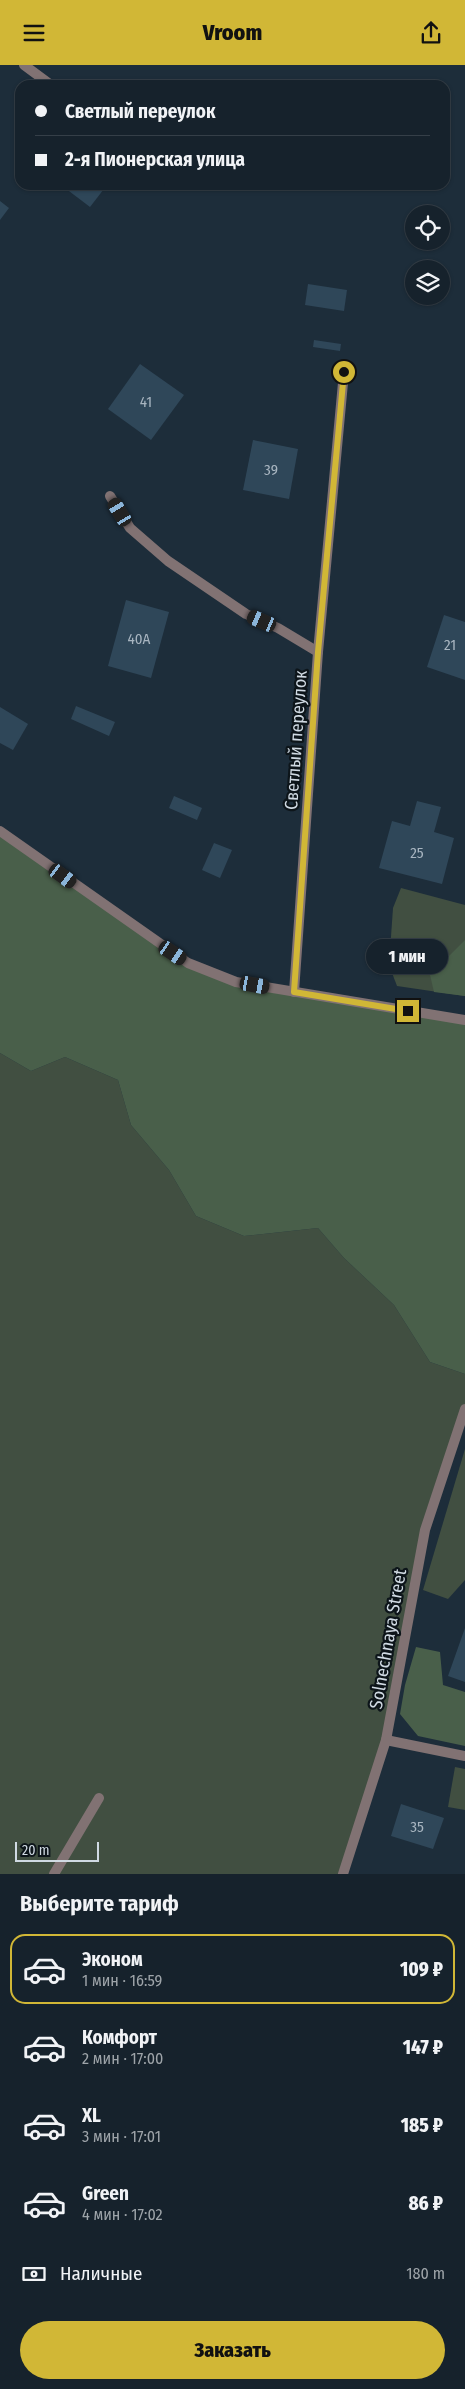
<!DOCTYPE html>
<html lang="ru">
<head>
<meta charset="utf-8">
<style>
	body { margin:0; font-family:"Fira Sans Condensed",sans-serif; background:#232f38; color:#f1f3f6; height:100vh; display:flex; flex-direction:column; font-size:19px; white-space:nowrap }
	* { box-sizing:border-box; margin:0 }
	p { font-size:16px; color:#9ea4a9 }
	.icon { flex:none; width:28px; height:28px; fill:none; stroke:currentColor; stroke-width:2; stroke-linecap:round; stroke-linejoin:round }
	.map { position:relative; height:1809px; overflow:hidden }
	.details { display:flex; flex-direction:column; background:#16222c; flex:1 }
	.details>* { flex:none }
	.banner { position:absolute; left:15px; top:15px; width:435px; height:110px; border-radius:15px; box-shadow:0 1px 4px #0004,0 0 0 1px #353f48; display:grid; align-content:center; height:110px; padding:0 20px; background:#16222c }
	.tools { position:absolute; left:405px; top:140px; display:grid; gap:10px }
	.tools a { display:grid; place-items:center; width:45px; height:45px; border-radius:50%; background:#16222c; box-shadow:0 1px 4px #0004,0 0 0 1px #353f48; font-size:25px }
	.scale { position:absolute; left:15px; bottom:12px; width:84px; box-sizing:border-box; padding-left:5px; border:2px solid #d0dae3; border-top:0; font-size:14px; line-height:18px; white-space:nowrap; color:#d0dae3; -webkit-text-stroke:4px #0d151a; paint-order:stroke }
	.end { position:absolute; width:22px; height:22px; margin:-11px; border:6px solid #d1b736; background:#111; box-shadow:0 0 0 2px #111 }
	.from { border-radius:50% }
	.bubble { position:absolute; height:35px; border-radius:18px; background:#16222c; box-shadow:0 1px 4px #0004,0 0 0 1px #353f48; font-size:16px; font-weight:800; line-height:35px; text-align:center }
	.car { position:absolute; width:15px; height:30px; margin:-15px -8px; border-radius:6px; box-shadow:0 0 4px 1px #0007; background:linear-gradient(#222 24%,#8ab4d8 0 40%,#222 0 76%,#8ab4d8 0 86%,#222 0) }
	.banner b { display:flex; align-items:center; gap:18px; height:48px; font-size:19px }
	.banner b+b { border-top:1px solid #353f48 }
	.banner i { width:12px; height:12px; background:#f1f3f6 }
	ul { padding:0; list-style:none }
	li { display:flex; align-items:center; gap:15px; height:70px; margin:0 10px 8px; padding:0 10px; border:2px solid transparent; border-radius:15px }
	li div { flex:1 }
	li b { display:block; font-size:19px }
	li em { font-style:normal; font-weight:800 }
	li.on { border-color:#d1b736 }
	li>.icon { width:45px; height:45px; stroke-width:1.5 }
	h2 { padding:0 20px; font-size:22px; line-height:60px }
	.pay { display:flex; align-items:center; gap:12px; height:55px; padding:0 20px; font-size:19px }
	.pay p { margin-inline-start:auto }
	.button { display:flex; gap:10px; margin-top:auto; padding:10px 20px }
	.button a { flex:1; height:58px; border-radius:30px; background:#d1b736; color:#111; font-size:20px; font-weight:800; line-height:58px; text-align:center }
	header { display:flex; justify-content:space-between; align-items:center; height:65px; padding:0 20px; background:#d1b736; color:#111; font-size:22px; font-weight:800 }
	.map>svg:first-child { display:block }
	.green { fill:#414f41 }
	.forest { fill:#495f4a }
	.building { fill:#2f4759 }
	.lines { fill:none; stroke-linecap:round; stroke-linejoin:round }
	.service { stroke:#817273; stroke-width:10 }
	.minor { stroke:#817273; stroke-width:10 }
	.route { stroke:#d1b736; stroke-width:6 }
	.labels { text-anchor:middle; stroke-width:4.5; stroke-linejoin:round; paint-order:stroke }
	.number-label { font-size:15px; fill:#a8b5c0 }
	.street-label { font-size:18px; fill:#d0dae3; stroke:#0d151a }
</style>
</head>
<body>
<header><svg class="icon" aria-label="menu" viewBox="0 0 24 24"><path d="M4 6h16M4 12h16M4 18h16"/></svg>Vroom<svg class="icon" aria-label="share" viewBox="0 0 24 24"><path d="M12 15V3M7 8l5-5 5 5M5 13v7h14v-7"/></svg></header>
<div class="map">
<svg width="465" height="1809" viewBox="0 0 465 1809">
	<rect width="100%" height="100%" fill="#1d2d3a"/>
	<g class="green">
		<polygon points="401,823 465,840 465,931 397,921 389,900 393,843"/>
		<polygon points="0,988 31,1006 65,992 118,1015 131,1060 169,1105 196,1151 244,1171 318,1163 344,1193 394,1240 430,1297 465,1309 465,1344 425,1465 386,1675 343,1809 0,1809"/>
		<polygon points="465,1384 465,1515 448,1534 423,1525"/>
		<polygon points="455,1702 465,1704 465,1745 448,1742"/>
	</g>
	<g class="forest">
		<polygon points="0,766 188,898 236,917 465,955 465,1309 430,1297 394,1240 344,1193 318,1163 244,1171 196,1151 169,1105 131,1060 118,1015 65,992 31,1006 0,988"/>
		<polygon points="465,875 465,931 434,927 430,910"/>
		<polygon points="416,1582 440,1587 443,1620 465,1627 465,1681 418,1671 400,1649 405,1620"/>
	</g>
	<g class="building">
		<polygon points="68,120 107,120 90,142 65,123"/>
		<polygon points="0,136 9,143 0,155"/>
		<polygon points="308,219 347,225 344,246 305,240"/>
		<polygon points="314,275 341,279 340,286 313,282"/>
		<polygon points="140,299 184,330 151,375 108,344"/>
		<polygon points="253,375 298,384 289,434 243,425"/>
		<polygon points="126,535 169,547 151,613 108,601"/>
		<polygon points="444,550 465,557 465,615 427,602"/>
		<polygon points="76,641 115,657 109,671 71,654"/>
		<polygon points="0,642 28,659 13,685 0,678"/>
		<polygon points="174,731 202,743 197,755 169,743"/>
		<polygon points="417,736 441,742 434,767 454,773 442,819 379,803 392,756 410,761"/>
		<polygon points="214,778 232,785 220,813 202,805"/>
		<polygon points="465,1563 465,1617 448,1611"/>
		<polygon points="401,1739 444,1753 433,1784 391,1771"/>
	</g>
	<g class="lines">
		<polyline class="service" points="54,1809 99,1733"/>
		<g class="minor">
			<polyline points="24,0 51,20"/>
			<polyline points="110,431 130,463 168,496 246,549 278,563 318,587"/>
			<polyline points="0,766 188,898 236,917 465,955"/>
			<polyline points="294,927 318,587 344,307"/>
			<polyline points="386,1675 465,1691"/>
			<polyline points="343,1809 386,1675 425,1465 465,1344"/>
		</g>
	</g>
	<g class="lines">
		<polyline class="route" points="344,307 318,587 294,927 408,946"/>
	</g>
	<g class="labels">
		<g class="number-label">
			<text x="146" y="342">41</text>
			<text x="271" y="410">39</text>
			<text x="139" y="579">40А</text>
			<text x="450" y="585">21</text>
			<text x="417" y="793">25</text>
			<text x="417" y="1767">35</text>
		</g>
		<g class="street-label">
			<text transform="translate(296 675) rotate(-86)" y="6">Светлый переулок</text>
			<text transform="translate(388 1574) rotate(-80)" y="6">Solnechnaya Street</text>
		</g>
	</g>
</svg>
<div class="tools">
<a><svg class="icon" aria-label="locate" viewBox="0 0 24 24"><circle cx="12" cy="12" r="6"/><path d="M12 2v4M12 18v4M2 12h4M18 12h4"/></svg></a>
<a><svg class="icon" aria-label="layers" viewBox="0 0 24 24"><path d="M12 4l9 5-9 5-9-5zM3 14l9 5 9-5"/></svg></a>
</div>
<div class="scale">20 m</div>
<i class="end from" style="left:344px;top:307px"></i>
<i class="end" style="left:408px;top:946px"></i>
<div class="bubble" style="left:366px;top:874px;width:82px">1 мин</div>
<i class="car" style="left:120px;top:447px;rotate:329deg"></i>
<i class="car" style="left:262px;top:556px;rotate:293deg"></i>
<i class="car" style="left:63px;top:811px;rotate:126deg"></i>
<i class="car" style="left:173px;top:888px;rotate:124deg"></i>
<i class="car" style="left:255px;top:920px;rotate:100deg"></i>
<div class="banner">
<b><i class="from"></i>Светлый переулок</b>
<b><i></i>2-я Пионерская улица</b>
</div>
</div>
<section class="details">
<h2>Выберите тариф</h2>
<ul>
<li class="on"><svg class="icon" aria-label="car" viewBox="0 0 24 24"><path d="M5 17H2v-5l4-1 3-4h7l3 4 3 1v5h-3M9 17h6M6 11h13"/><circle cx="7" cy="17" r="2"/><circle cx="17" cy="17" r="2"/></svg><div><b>Эконом</b><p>1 мин · 16:59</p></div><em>109 ₽</em></li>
<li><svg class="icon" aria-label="car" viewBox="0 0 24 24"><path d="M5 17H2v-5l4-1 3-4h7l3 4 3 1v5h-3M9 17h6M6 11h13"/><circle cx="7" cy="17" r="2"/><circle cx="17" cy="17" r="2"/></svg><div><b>Комфорт</b><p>2 мин · 17:00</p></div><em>147 ₽</em></li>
<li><svg class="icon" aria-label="car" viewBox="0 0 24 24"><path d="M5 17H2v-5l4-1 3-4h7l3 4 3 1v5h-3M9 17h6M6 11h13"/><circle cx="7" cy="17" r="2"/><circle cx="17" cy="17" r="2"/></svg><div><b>XL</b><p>3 мин · 17:01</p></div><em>185 ₽</em></li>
<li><svg class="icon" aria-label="car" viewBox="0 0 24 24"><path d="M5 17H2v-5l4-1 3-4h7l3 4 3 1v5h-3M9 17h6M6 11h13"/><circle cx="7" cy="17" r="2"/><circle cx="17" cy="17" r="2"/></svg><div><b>Green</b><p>4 мин · 17:02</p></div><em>86 ₽</em></li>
</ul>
<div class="pay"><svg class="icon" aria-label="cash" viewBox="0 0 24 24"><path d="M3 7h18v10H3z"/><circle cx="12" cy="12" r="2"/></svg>Наличные<p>180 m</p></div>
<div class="button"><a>Заказать</a></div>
</section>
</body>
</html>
